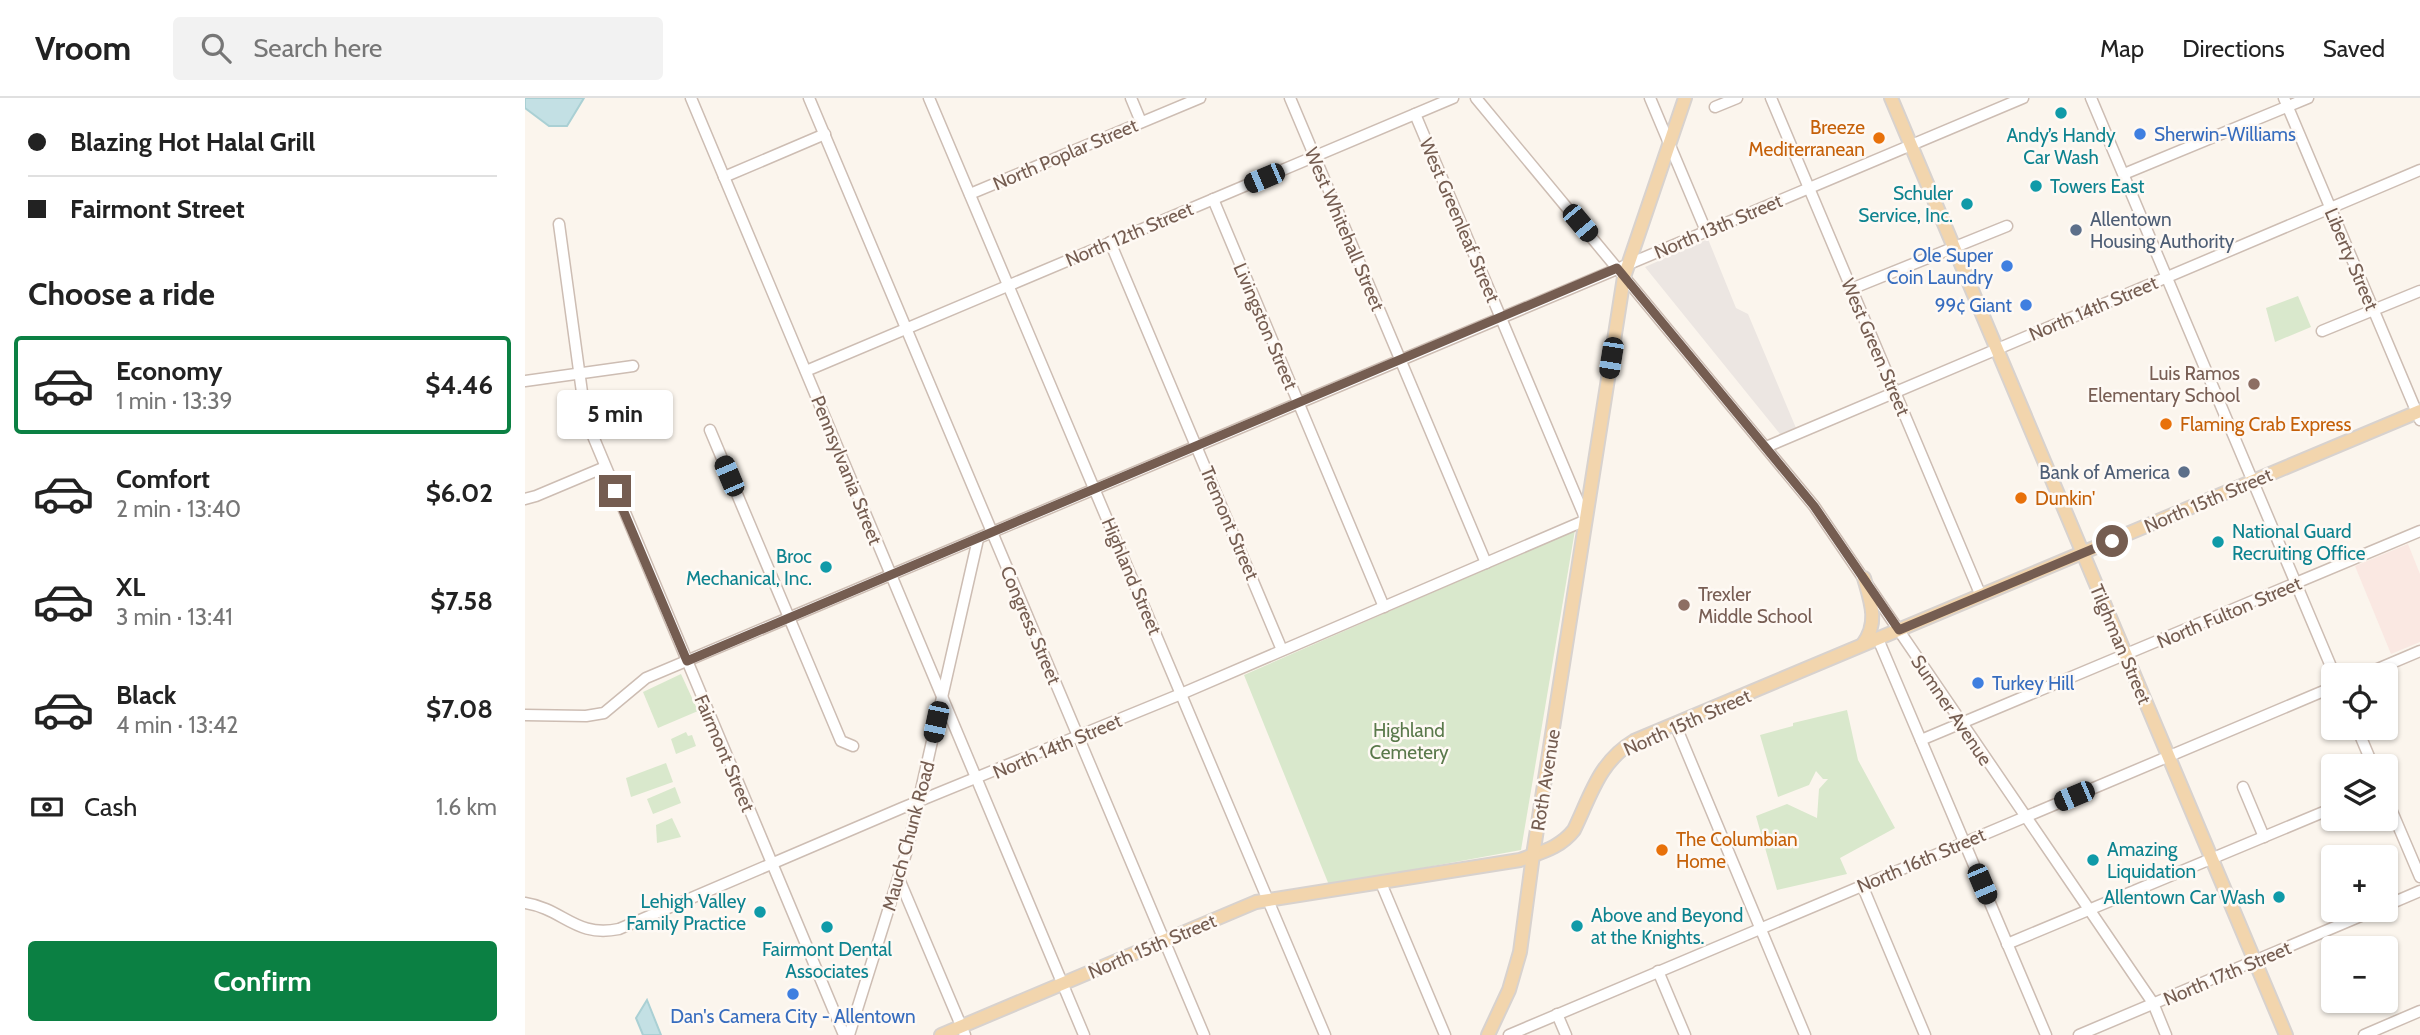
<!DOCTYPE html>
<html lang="en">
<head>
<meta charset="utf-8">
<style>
	body { margin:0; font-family:Cabin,sans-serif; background:#f2f2f2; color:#222; height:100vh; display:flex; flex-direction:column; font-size:26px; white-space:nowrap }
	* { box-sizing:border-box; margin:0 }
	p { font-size:23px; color:#767676 }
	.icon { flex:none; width:38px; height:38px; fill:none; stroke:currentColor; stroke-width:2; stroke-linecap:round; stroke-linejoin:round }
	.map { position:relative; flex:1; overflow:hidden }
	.drawer { display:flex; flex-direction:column; background:#fff; width:525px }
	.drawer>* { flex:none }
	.hud { display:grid; align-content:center; height:154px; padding:0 28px; background:#fff }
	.fabs { position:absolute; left:1796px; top:565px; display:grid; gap:14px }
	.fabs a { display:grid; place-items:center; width:77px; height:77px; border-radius:7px; background:#fff; box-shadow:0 2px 5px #0004; font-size:35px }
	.end { position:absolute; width:32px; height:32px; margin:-16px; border:9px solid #755d51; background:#fff; box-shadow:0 0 0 4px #fff }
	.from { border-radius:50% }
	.bubble { position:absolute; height:49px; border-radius:7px; background:#fff; box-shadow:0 2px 5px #0004; font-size:23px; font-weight:700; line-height:49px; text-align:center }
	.car { position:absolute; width:21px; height:42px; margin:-21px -10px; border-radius:9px; box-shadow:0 0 5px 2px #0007; background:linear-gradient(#222 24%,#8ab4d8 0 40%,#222 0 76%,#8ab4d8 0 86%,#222 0) }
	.hud b { display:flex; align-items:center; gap:24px; height:66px; font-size:26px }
	.hud b+b { border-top:2px solid #e0e0e0 }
	.hud i { width:18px; height:18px; background:#222 }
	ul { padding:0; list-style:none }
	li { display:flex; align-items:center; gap:21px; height:98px; margin:0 14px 10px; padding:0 14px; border:4px solid transparent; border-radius:7px }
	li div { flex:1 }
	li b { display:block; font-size:26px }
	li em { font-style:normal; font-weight:700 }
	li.on { border-color:#0b8043 }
	li>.icon { width:63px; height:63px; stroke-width:1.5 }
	h2 { padding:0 28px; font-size:32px; line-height:84px }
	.pay { display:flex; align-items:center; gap:18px; height:77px; padding:0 28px; font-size:26px }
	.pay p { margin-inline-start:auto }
	.primary-button { display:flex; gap:14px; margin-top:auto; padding:14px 28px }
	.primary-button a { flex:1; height:80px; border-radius:7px; background:#0b8043; color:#fff; font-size:28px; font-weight:700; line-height:80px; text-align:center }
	header { display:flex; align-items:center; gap:42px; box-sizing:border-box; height:98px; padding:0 35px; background:#fff; border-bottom:2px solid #e0e0e0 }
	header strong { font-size:33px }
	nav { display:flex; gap:38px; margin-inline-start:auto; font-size:24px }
	.search { width:490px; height:63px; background:#f2f2f2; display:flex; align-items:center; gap:18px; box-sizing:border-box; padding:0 24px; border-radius:7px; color:#767676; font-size:26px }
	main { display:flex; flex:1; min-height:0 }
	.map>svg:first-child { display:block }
	.commercial { fill:#fae8e2 }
	.industrial { fill:#ece6e2 }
	.green { fill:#d9e8cc }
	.water { fill:#c3e0e4; stroke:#aad0d4; stroke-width:2 }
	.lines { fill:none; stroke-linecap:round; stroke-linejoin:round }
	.minor-casing { stroke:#cdbdb3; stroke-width:13 }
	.major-casing { stroke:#d8d2ce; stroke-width:16 }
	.minor { stroke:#fff; stroke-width:10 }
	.major { stroke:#f2d5ad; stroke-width:12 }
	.route { stroke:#755d51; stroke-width:9 }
	.culture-dot { fill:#0f9aa8; stroke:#fef9f4; stroke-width:2.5 }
	.shop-dot { fill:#3f7fe0; stroke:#fef9f4; stroke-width:2.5 }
	.food-dot { fill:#e8710a; stroke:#fef9f4; stroke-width:2.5 }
	.service-dot { fill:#5c6f8a; stroke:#fef9f4; stroke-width:2.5 }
	.education-dot { fill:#8d6e63; stroke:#fef9f4; stroke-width:2.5 }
	.labels { text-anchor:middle; stroke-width:5; stroke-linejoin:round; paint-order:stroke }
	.food-label { font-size:19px; fill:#c56008; stroke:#fef9f4; text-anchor:start }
	.shop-label { font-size:19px; fill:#366cbe; stroke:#fef9f4; text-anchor:start }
	.culture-label { font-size:19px; fill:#0d838f; stroke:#fef9f4; text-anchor:start }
	.street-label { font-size:19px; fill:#755d51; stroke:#fef9f4 }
	.service-label { font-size:19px; fill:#4e5e75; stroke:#fef9f4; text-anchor:start }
	.education-label { font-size:19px; fill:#785e54; stroke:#fef9f4; text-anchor:end }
	.park-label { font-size:19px; fill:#5a794b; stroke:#fef9f4 }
</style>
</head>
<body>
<header>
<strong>Vroom</strong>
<div class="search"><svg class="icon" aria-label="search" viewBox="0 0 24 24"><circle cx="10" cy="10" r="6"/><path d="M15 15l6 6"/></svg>Search here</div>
<nav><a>Map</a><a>Directions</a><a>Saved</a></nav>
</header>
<main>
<section class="drawer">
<div class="hud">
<b><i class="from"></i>Blazing Hot Halal Grill</b>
<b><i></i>Fairmont Street</b>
</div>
<h2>Choose a ride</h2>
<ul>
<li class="on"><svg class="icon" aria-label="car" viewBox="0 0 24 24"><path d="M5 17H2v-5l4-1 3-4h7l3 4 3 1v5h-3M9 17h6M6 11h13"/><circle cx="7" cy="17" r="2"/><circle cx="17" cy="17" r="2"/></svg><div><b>Economy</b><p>1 min · 13:39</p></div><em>$4.46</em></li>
<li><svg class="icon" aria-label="car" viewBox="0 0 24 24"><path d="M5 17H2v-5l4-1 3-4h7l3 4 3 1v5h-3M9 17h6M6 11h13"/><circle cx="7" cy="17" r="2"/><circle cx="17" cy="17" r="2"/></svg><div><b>Comfort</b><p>2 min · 13:40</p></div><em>$6.02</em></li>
<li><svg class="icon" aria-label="car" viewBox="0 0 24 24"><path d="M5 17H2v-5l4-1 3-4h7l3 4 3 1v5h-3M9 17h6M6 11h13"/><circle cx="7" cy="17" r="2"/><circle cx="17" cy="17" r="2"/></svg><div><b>XL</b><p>3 min · 13:41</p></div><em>$7.58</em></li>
<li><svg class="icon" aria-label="car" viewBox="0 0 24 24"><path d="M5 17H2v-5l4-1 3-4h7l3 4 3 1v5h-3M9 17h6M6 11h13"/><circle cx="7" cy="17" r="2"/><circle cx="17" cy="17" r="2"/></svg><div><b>Black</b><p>4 min · 13:42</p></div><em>$7.08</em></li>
</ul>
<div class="pay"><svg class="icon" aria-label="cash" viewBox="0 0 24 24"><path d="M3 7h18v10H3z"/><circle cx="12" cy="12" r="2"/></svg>Cash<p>1.6 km</p></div>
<div class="primary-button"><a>Confirm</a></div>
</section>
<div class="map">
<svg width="1895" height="937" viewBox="0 0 1895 937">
	<rect width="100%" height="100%" fill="#fbf5ed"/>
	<polygon class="commercial" points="1883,446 1895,476 1895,544 1866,556 1830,468"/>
	<polygon class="industrial" points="1183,141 1211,210 1223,216 1271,330 1255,336 1120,169"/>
	<g class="green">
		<polygon points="1773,198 1786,229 1750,244 1741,210"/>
		<polygon points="1050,432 996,752 804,787 719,577"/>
		<polygon points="156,576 173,613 133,630 118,594"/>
		<polygon points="1322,612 1333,662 1370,730 1315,760 1322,776 1252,792 1231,718 1262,706 1292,720 1294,691 1303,681 1298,681 1291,673 1284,687 1253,699 1235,637 1268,628 1268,625"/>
		<polygon points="161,634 163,638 167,637 171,648 151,656 146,641"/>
		<polygon points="141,665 148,684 106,699 101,680"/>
		<polygon points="150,689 156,705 128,716 122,701"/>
		<polygon points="147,720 156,739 132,745 131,727"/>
	</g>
	<g class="water">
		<polygon points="0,0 59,0 42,28 24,28 0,10"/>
		<polygon points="122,902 136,937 118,937 111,920"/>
	</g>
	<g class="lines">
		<g class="minor-casing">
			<g id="minor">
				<polyline points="166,0 559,937"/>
				<polyline points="284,0 679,937"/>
				<polyline points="404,0 800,937"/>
				<polyline points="606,0 616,24"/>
				<polyline points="765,0 961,465"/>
				<polyline points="951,0 1289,408 1628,905 1641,937"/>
				<polyline points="1125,0 1181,133"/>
				<polyline points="1246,0 1456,498"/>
				<polyline points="1566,0 1810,578"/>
				<polyline points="1759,0 1895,322"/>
				<polyline points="1190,9 1212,0"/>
				<polyline points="1599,76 1783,0"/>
				<polyline points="199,79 300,36"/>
				<polyline points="445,96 675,0"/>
				<polyline points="688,101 859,509"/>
				<polyline points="34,126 59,309 65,331 319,937"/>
				<polyline points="585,144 757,552"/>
				<polyline points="1326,191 1482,128"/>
				<polyline points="1797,233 1895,193"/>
				<polyline points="281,273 928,0"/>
				<polyline points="0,283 108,268"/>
				<polyline points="185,332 316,643 328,648"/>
				<polyline points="1241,349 1895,72"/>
				<polyline points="0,401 11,398 80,369"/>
				<polyline points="1353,541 1521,937"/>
				<polyline points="1836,578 1895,553"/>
				<polyline points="0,617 61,618 79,615 121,580 1498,0"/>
				<polyline points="1150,626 1280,937"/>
				<polyline points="1832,630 1848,668"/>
				<polyline points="1396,642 1895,433"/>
				<polyline points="1718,689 1739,739"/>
				<polyline points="1860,697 1895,779"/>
				<polyline points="374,781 440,937"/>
				<polyline points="856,785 920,937"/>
				<polyline points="1337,787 1400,937"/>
				<path d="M0,805C39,811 50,840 94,831L377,710L656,596L1061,422L890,16"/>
				<polyline points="1860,808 1895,793"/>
				<polyline points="1482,846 1808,710"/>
				<polyline points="1133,873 1160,937"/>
				<polyline points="1032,916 1041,937"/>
				<polyline points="324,937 383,749 453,441"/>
				<polyline points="984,937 1808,589"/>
				<polyline points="1554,937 1850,812"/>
				<polyline points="1839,937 1895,913"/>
			</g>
		</g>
		<g class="major-casing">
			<g id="major">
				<polyline points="1366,0 1761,937"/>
				<path d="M1338,546C1354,525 1346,504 1339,480"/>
				<path d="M416,937L731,804L995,762C1016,754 1035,750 1049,732C1066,697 1074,664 1109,643L1895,313"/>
				<polyline points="963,937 984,892 995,854 1008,757 1099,179 1160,0"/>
			</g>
		</g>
		<use href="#minor" class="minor"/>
		<use href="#major" class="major"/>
	</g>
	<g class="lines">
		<polyline class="route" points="90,393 162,563 1092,170 1289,408 1374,532 1587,443"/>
	</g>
	<g class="culture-dot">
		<circle cx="1536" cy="15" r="7"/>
		<circle cx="1511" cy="88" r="7"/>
		<circle cx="1442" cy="106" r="7"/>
		<circle cx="1693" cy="444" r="7"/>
		<circle cx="301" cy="469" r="7"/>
		<circle cx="1568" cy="762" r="7"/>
		<circle cx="1754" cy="799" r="7"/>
		<circle cx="235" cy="814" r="7"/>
		<circle cx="1052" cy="828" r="7"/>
		<circle cx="302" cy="829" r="7"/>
	</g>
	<g class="shop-dot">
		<circle cx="1615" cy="36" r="7"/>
		<circle cx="1482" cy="168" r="7"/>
		<circle cx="1501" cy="207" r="7"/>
		<circle cx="1453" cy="585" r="7"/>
		<circle cx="268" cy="896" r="7"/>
	</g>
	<g class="food-dot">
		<circle cx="1354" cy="40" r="7"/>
		<circle cx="1641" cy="326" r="7"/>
		<circle cx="1496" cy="400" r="7"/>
		<circle cx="1137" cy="752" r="7"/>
	</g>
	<g class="service-dot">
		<circle cx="1551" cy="132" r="7"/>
		<circle cx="1659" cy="374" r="7"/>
	</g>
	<g class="education-dot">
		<circle cx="1729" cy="286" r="7"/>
		<circle cx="1159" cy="507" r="7"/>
	</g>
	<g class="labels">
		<g class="food-label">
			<text x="1340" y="36" text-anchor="end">Breeze<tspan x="1340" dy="22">Mediterranean</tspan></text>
			<text x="1655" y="333">Flaming Crab Express</text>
			<text x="1510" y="407">Dunkin'</text>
			<text x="1151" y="748">The Columbian<tspan x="1151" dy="22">Home</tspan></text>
		</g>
		<g class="shop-label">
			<text x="1629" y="43">Sherwin-Williams</text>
			<text x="1468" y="164" text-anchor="end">Ole Super<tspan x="1468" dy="22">Coin Laundry</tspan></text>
			<text x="1487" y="214" text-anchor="end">99¢ Giant</text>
			<text x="1467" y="592">Turkey Hill</text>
			<text x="268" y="925" text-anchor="middle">Dan's Camera City - Allentown</text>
		</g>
		<g class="culture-label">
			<text x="1536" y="44" text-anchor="middle">Andy’s Handy<tspan x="1536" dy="22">Car Wash</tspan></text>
			<text x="1525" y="95">Towers East</text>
			<text x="1428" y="102" text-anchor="end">Schuler<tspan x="1428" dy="22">Service, Inc.</tspan></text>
			<text x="1707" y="440">National Guard<tspan x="1707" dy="22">Recruiting Office</tspan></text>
			<text x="287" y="465" text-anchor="end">Broc<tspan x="287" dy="22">Mechanical, Inc.</tspan></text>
			<text x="1582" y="758">Amazing<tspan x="1582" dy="22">Liquidation</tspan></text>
			<text x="1740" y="806" text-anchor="end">Allentown Car Wash</text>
			<text x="221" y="810" text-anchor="end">Lehigh Valley<tspan x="221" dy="22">Family Practice</tspan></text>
			<text x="1066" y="824">Above and Beyond<tspan x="1066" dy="22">at the Knights.</tspan></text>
			<text x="302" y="858" text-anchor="middle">Fairmont Dental<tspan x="302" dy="22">Associates</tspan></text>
		</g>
		<g class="street-label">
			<text transform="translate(540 56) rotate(-23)" y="7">North Poplar Street</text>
			<text transform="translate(935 122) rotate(67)" y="7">West Greenleaf Street</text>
			<text transform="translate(1193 128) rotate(-23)" y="7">North 13th Street</text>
			<text transform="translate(820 131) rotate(67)" y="7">West Whitehall Street</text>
			<text transform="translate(604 136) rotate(-23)" y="7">North 12th Street</text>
			<text transform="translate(1827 161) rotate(67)" y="7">Liberty Street</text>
			<text transform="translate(1568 210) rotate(-23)" y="7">North 14th Street</text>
			<text transform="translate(741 228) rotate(67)" y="7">Livingston Street</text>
			<text transform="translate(1351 249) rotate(67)" y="7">West Green Street</text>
			<text transform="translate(322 372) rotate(68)" y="7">Pennsylvania Street</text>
			<text transform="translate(1683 402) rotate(-23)" y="7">North 15th Street</text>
			<text transform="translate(705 425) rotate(67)" y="7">Tremont Street</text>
			<text transform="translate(607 478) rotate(67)" y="7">Highland Street</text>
			<text transform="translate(1704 514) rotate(-23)" y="7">North Fulton Street</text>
			<text transform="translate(506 527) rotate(67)" y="7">Congress Street</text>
			<text transform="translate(1596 546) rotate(67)" y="7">Tilghman Street</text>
			<text transform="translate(1427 612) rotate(56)" y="7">Sumner Avenue</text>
			<text transform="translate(1162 624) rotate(-24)" y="7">North 15th Street</text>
			<text transform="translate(532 648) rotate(-23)" y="7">North 14th Street</text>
			<text transform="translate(200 655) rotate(67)" y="7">Fairmont Street</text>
			<text transform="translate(1020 682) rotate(-81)" y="7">Roth Avenue</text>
			<text transform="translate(383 738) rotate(-75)" y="7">Mauch Chunk Road</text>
			<text transform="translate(1396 762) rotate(-23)" y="7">North 16th Street</text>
			<text transform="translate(627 848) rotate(-23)" y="7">North 15th Street</text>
			<text transform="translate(1702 875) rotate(-23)" y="7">North 17th Street</text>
		</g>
		<g class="service-label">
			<text x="1565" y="128">Allentown<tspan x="1565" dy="22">Housing Authority</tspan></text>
			<text x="1645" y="381" text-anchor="end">Bank of America</text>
		</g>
		<g class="education-label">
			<text x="1715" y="282">Luis Ramos<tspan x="1715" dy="22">Elementary School</tspan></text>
			<text x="1173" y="503" text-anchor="start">Trexler<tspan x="1173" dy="22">Middle School</tspan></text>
		</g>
		<g class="park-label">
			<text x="884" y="639">Highland<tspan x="884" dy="22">Cemetery</tspan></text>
		</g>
	</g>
</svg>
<div class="fabs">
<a><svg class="icon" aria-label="locate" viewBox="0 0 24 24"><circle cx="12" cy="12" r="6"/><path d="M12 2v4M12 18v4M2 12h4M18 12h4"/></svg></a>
<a><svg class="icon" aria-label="layers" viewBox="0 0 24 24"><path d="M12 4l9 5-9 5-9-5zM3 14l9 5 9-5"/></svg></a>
<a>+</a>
<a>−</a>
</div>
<i class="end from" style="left:1587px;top:443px"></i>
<i class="end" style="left:90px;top:393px"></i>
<div class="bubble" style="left:32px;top:292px;width:116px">5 min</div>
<i class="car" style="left:739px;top:80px;rotate:247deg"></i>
<i class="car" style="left:1055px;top:125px;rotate:140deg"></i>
<i class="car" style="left:1086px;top:260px;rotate:189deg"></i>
<i class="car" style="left:204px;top:378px;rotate:337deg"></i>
<i class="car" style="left:411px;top:624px;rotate:192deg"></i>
<i class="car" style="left:1549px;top:698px;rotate:247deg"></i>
<i class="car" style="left:1457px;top:786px;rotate:157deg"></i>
</div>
</main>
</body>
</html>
